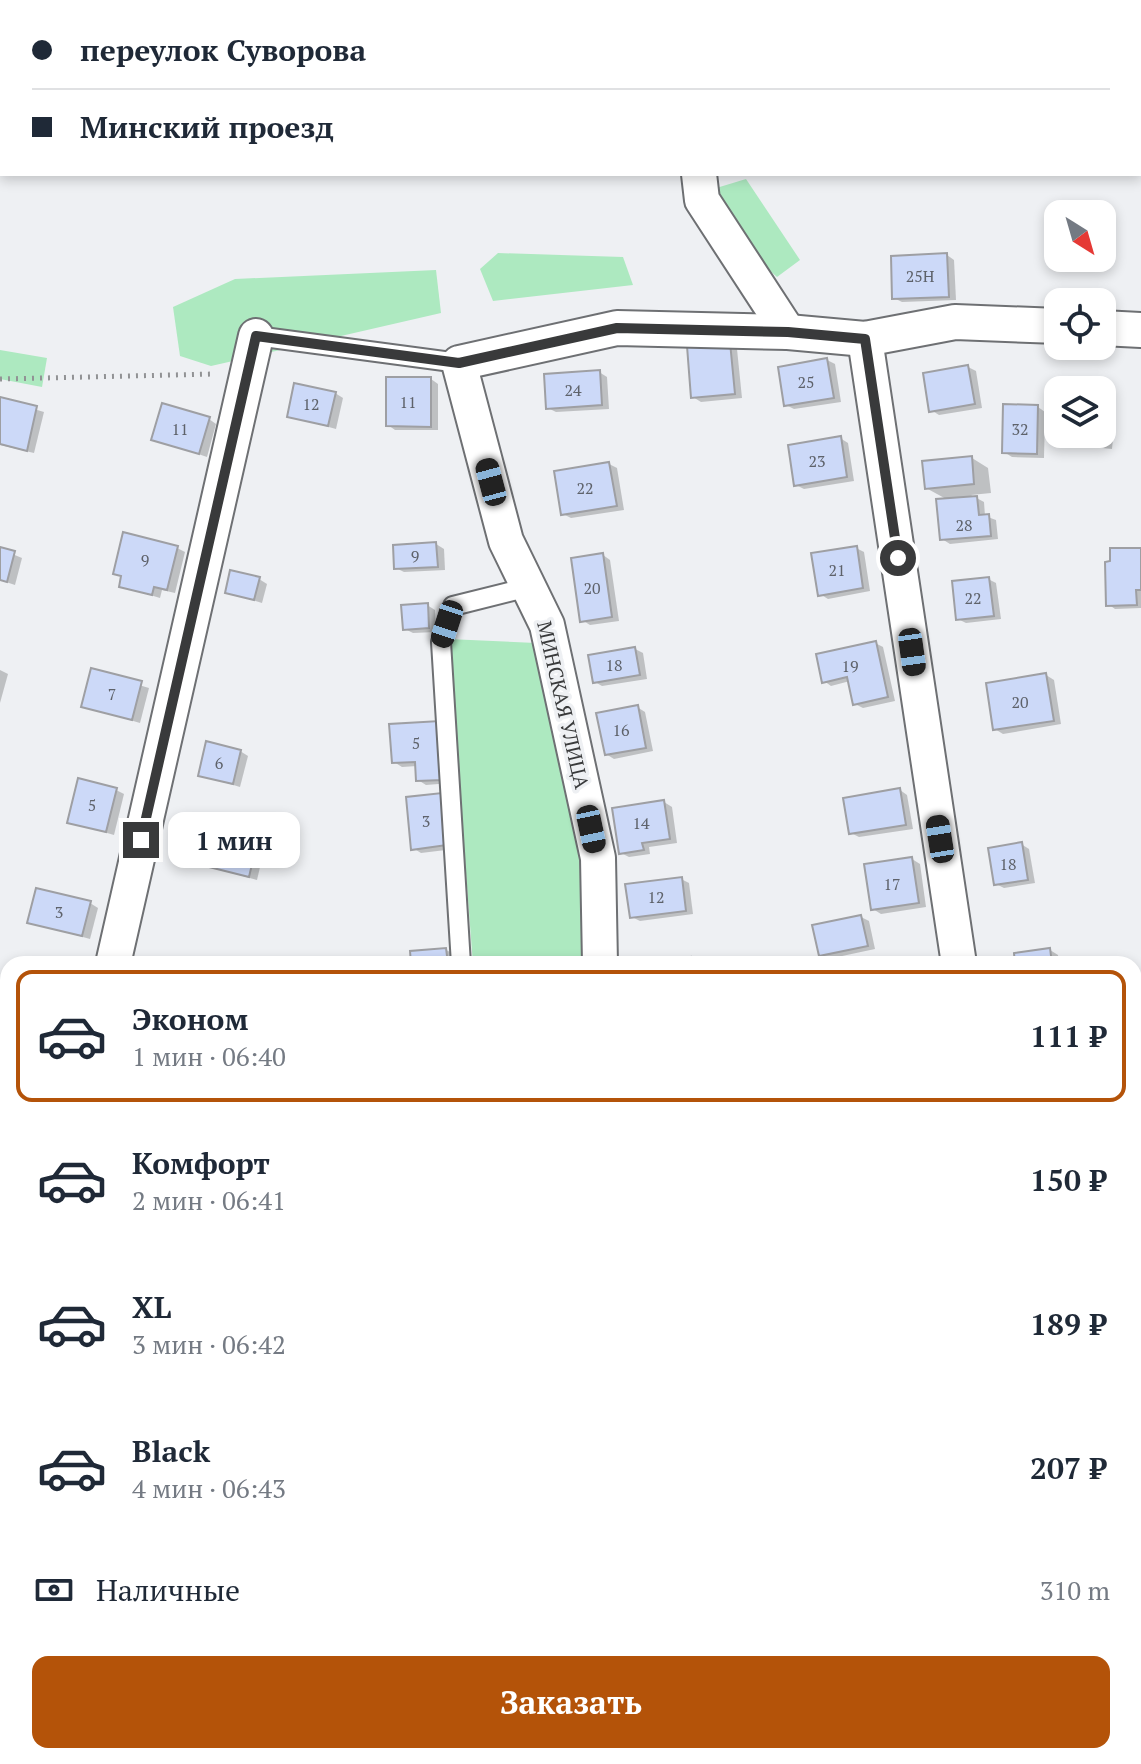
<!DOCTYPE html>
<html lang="ru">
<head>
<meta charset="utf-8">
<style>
	body { margin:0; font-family:"PT Serif",serif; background:#f6f6f7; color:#1f2937; height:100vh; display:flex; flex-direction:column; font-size:30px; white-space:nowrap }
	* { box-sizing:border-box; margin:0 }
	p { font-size:26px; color:#747a83 }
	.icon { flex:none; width:44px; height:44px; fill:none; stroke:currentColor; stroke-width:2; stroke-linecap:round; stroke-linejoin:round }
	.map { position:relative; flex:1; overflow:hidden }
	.panel { position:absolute; left:0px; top:956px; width:1142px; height:808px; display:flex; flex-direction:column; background:#fff; border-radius:24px 24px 0 0; box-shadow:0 4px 12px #0003 }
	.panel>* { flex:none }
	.hud { position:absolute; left:0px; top:0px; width:1142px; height:176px; box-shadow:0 4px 12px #0003; display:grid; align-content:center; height:176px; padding:0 32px; background:#fff }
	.needle { width:52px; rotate:143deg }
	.tools { position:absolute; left:1044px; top:200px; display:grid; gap:16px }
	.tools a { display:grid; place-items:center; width:72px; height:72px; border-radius:16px; background:#fff; box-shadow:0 4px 12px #0003; font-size:40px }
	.end { position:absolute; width:36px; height:36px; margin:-18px; border:10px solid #393a3b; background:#fff; box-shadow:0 0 0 4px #fff }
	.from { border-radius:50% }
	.bubble { position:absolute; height:56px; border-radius:16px; background:#fff; box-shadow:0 4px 12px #0003; font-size:26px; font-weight:600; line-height:56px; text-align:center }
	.car { position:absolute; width:24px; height:48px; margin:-24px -12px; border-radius:10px; box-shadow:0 0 6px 2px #0007; background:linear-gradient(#222 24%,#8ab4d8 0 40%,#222 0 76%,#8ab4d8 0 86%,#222 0) }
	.hud b { display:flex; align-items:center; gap:28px; height:76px; font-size:30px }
	.hud b+b { border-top:2px solid #e0e1e3 }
	.hud i { width:20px; height:20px; background:#1f2937 }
	ul { padding:14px 0 0; list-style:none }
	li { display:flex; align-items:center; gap:24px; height:132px; margin:0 16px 12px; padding:0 16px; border:4px solid transparent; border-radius:16px }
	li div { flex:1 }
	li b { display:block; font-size:30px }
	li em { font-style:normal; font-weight:600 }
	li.current { border-color:#b45309 }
	li>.icon { width:72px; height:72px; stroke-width:1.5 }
	.pay { display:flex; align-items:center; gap:20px; height:88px; padding:0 32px; font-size:30px }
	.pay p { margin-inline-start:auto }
	.primary-button { display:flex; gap:16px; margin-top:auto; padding:16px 32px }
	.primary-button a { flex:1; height:92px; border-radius:16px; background:#b45309; color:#fff; font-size:32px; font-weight:600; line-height:92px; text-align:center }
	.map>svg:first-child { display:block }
	.green { fill:#ade9c0 }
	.shadow { fill:#0003 }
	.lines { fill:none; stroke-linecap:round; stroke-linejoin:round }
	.stream { stroke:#899dbb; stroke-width:9 }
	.building { fill:#ccd9f8; stroke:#9e9fa3; stroke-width:2 }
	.service-casing { stroke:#6e7073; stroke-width:22 }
	.minor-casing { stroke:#6e7073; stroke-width:38 }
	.path { stroke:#919294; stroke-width:5; stroke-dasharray:2 6; stroke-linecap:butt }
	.service { stroke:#fff; stroke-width:18 }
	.minor { stroke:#fff; stroke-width:34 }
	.route { stroke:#393a3b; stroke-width:10 }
	.labels { text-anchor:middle; stroke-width:7; stroke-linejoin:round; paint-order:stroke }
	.number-label { font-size:16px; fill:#5e626a }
	.street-label { font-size:20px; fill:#393a3b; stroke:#eef0f3 }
</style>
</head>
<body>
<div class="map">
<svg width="1141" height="1764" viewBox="0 0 1141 1764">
	<rect width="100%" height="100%" fill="#eef0f3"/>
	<g class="green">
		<polygon points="746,179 800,260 777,277 751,254 713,189"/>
		<polygon points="498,253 623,257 633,285 493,301 480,269"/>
		<polygon points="436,270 441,313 211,366 180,356 173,307 235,279"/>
		<polygon points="0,350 47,358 42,387 0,379"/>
		<polygon points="448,639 536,643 584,858 589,964 473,964"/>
		<polygon points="0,1258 8,1262 8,1756 365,1756 350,1764 0,1764"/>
		<polygon points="393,1756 511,1756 519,1764 378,1764"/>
		<polygon points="522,1756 858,1756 862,1764 530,1764"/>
		<polygon points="868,1756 920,1756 923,1764 872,1764"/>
	</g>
	<g class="shadow">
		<polygon points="947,255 954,260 956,300 902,302 894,298"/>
		<polygon points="730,344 737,349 742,398 701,402 693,397"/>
		<polygon points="827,360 835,364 841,402 794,409 786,405"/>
		<polygon points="968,367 976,371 982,408 939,415 931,410"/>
		<polygon points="599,372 607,377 609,409 556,412 548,408"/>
		<polygon points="431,379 438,384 438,430 395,430 388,425"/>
		<polygon points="335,393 343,398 336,429 289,416"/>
		<polygon points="0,399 44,412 34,453 0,445"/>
		<polygon points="1038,407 1045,412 1044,458 1012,457 1004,452"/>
		<polygon points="1102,414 1115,419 1112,449 1070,445 1062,441 1063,434 1102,434"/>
		<polygon points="209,419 216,424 207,457 154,439"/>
		<polygon points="840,438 848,443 854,481 804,489 796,485"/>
		<polygon points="972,458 988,468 991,493 971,495 984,502 985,516 996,520 998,539 950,544 942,539 948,500 926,488"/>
		<polygon points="609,464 617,468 624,510 571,518 563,514"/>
		<polygon points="436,544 444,549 445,570 404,572 396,568"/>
		<polygon points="177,548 185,552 175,593 162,590 160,598 121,586 123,578 115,573"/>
		<polygon points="856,548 864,552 870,591 828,599 820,594"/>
		<polygon points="0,549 22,558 15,585 0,580"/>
		<polygon points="1141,550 1141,608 1115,609 1108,604"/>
		<polygon points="603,555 610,560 619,621 590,625 582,620"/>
		<polygon points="259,579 267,584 262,603 227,592"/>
		<polygon points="988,579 996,583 1001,619 966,623 958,619"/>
		<polygon points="427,605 435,610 436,632 413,633 405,629"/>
		<polygon points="875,643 883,647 895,701 863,708 855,704 850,681 831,686 824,681"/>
		<polygon points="635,649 643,653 647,679 602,686 595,682"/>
		<polygon points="0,670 8,674 0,703"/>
		<polygon points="92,671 149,688 140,723 83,706"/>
		<polygon points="1046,675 1054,680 1061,724 1003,734 995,729"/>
		<polygon points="637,707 645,712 653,751 614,759 606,754"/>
		<polygon points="391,726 451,783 426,785 418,780 417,766 402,767 394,762"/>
		<polygon points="240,751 248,756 240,787 200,775"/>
		<polygon points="116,790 124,794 114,835 69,822"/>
		<polygon points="900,790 907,795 913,829 859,837 851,833"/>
		<polygon points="449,800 454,849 421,853 413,848"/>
		<polygon points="664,802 672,807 677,843 649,847 650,854 629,857 621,853"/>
		<polygon points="1021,844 1029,849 1035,883 1004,888 996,884"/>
		<polygon points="256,845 264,850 257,880 179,858"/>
		<polygon points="912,859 920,864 926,907 881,914 873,909"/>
		<polygon points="681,879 689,883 693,914 640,921 632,917"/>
		<polygon points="90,903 98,908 90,939 29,922"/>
		<polygon points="861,917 869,921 875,949 828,959 820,955"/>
		<polygon points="446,950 454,954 454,964 413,964"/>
		<polygon points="1050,950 1058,955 1059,964 1017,964"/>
		<polygon points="1115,1759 1122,1764 1096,1764"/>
	</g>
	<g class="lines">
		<g class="stream">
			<polyline points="652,1756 663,1764"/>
			<polyline points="838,1756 842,1764"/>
			<polyline points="5,1764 29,1756"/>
		</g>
	</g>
	<g class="building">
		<polygon points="947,253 949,297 892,299 891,256"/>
		<polygon points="730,342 735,394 691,398 687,346"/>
		<polygon points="827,358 834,398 784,406 778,367"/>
		<polygon points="968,365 975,404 929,412 923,373"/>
		<polygon points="600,370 602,405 546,409 544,374"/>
		<polygon points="386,377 431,377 431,427 386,426"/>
		<polygon points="294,383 336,392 328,426 287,417"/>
		<polygon points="0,397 37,406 27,451 0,444"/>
		<polygon points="162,403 210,417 199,454 151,440"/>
		<polygon points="1003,404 1038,405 1037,454 1002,453"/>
		<polygon points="1102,412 1108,413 1105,446 1060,442 1061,434 1102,434"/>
		<polygon points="841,436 847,477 794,486 788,445"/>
		<polygon points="972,456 974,484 925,489 922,461"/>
		<polygon points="609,462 617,506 561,515 554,471"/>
		<polygon points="977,496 979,515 989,514 991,536 940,540 936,499"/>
		<polygon points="123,532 178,546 167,590 154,587 152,595 119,587 121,576 113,574"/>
		<polygon points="436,542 438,567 394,569 393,545"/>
		<polygon points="857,546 863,588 818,596 811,553"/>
		<polygon points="0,547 15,551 7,582 0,580"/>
		<polygon points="1110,548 1141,548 1141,590 1136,590 1137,605 1106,606 1105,562 1110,561"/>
		<polygon points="603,553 612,617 580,622 571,558"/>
		<polygon points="230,570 260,577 254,600 225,593"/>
		<polygon points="989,577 994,616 956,620 952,581"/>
		<polygon points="428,603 429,628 403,630 401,605"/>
		<polygon points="876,641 888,697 853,705 847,677 822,683 816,654"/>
		<polygon points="635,647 640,675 593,683 588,655"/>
		<polygon points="91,668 142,681 132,720 81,707"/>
		<polygon points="1046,673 1054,721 993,730 986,683"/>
		<polygon points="638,705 646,748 605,755 596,713"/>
		<polygon points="440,721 443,780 416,781 415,762 392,763 389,724"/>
		<polygon points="206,741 241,750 233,784 198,776"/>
		<polygon points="78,778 117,788 106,832 67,823"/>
		<polygon points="900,788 906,825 849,834 843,798"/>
		<polygon points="442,793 447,845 411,850 406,797"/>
		<polygon points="664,800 670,839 642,843 644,850 619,854 612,808"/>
		<polygon points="186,825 257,843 249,877 177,859"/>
		<polygon points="1022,842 1028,880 994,885 988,848"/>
		<polygon points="912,857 919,903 871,910 864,864"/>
		<polygon points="682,877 686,911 630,918 625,884"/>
		<polygon points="36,888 91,901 82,936 27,923"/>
		<polygon points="861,915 868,946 819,956 812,925"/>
		<polygon points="446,948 448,964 411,964 410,951"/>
		<polygon points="1050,948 1052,964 1015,964 1014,953"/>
		<polygon points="691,957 692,964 647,964"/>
		<polygon points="1134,1204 1141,1206 1141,1271 1134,1269"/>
		<polygon points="1140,1542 1141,1543 1141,1588 1134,1586 1134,1566"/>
	</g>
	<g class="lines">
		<g class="service-casing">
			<g id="service">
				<polyline points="256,336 459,363"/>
				<polyline points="461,964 441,642 453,606 529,587"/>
			</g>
		</g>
		<g class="minor-casing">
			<g id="minor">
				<polyline points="676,0 676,2"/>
				<polyline points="699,174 702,200 788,332"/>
				<polyline points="1102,328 1141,330"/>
				<polyline points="865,339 959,964"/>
				<polyline points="113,964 256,336"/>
				<polyline points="600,964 598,858 547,625 506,541 459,363 617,328 788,332 865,339 955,322 1058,326"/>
				<polyline points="1134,1079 1141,1081"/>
				<polyline points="0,1080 8,1080"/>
				<polyline points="1134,1416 1141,1392"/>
				<polyline points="1132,1756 1134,1764"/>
			</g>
		</g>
		<polyline class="path" points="0,379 215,374"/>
		<use href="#service" class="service"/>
		<use href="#minor" class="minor"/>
	</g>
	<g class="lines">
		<polyline class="route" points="141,840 256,336 459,363 617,328 788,332 865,339 898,558"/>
	</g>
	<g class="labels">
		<g class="number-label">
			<text x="920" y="282">25Н</text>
			<text x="806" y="388">25</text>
			<text x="573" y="396">24</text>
			<text x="408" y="408">11</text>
			<text x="311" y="410">12</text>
			<text x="180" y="435">11</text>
			<text x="1020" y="435">32</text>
			<text x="817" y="467">23</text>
			<text x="585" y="494">22</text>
			<text x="964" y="531">28</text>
			<text x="415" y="562">9</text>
			<text x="145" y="566">9</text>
			<text x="837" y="576">21</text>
			<text x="592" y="594">20</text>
			<text x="973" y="604">22</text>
			<text x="614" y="671">18</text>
			<text x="850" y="672">19</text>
			<text x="112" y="700">7</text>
			<text x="1020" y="708">20</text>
			<text x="621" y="736">16</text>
			<text x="416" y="749">5</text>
			<text x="219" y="769">6</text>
			<text x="92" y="811">5</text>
			<text x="426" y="827">3</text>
			<text x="641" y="829">14</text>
			<text x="1008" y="870">18</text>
			<text x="892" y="890">17</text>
			<text x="656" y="903">12</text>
			<text x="59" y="918">3</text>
		</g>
		<g class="street-label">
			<text transform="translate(563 705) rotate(77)" y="7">МИНСКАЯ УЛИЦА</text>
		</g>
	</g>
</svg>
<div class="tools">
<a><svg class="needle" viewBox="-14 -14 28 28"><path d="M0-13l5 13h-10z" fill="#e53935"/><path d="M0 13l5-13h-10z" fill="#747a83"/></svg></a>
<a><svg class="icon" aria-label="locate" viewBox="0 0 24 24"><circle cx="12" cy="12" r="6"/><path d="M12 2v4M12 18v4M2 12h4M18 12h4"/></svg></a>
<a><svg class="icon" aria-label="layers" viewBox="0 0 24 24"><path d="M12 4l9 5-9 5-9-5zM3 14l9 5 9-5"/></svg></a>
</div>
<i class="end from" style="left:898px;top:558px"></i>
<i class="end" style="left:141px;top:840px"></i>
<div class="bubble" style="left:168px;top:812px;width:132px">1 мин</div>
<i class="car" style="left:491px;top:482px;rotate:345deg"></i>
<i class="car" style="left:447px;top:624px;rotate:198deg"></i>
<i class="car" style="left:912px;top:652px;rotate:172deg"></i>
<i class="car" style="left:591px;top:829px;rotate:168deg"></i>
<i class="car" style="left:940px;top:839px;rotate:351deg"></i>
<div class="hud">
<b><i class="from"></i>переулок Суворова</b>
<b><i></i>Минский проезд</b>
</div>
<section class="panel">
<ul>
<li class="current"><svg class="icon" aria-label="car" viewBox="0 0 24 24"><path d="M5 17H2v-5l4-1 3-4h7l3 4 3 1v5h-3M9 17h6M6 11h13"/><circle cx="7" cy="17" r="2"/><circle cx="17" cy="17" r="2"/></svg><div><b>Эконом</b><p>1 мин · 06:40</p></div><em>111 ₽</em></li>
<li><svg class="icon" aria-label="car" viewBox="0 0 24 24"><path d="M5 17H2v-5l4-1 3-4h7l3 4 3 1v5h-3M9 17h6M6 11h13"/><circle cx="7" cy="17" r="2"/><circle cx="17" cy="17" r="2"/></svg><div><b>Комфорт</b><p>2 мин · 06:41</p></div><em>150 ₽</em></li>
<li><svg class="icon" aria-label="car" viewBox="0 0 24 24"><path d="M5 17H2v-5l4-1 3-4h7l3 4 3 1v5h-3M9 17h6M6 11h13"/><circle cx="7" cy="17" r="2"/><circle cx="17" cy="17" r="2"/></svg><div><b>XL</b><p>3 мин · 06:42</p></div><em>189 ₽</em></li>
<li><svg class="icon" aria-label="car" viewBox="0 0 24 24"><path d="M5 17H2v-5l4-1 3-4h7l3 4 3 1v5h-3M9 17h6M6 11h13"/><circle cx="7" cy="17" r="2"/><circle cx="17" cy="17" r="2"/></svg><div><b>Black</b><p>4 мин · 06:43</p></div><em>207 ₽</em></li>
</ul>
<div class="pay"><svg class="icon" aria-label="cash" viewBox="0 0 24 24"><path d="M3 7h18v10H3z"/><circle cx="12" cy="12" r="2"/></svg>Наличные<p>310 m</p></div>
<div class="primary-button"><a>Заказать</a></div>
</section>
</div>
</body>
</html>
